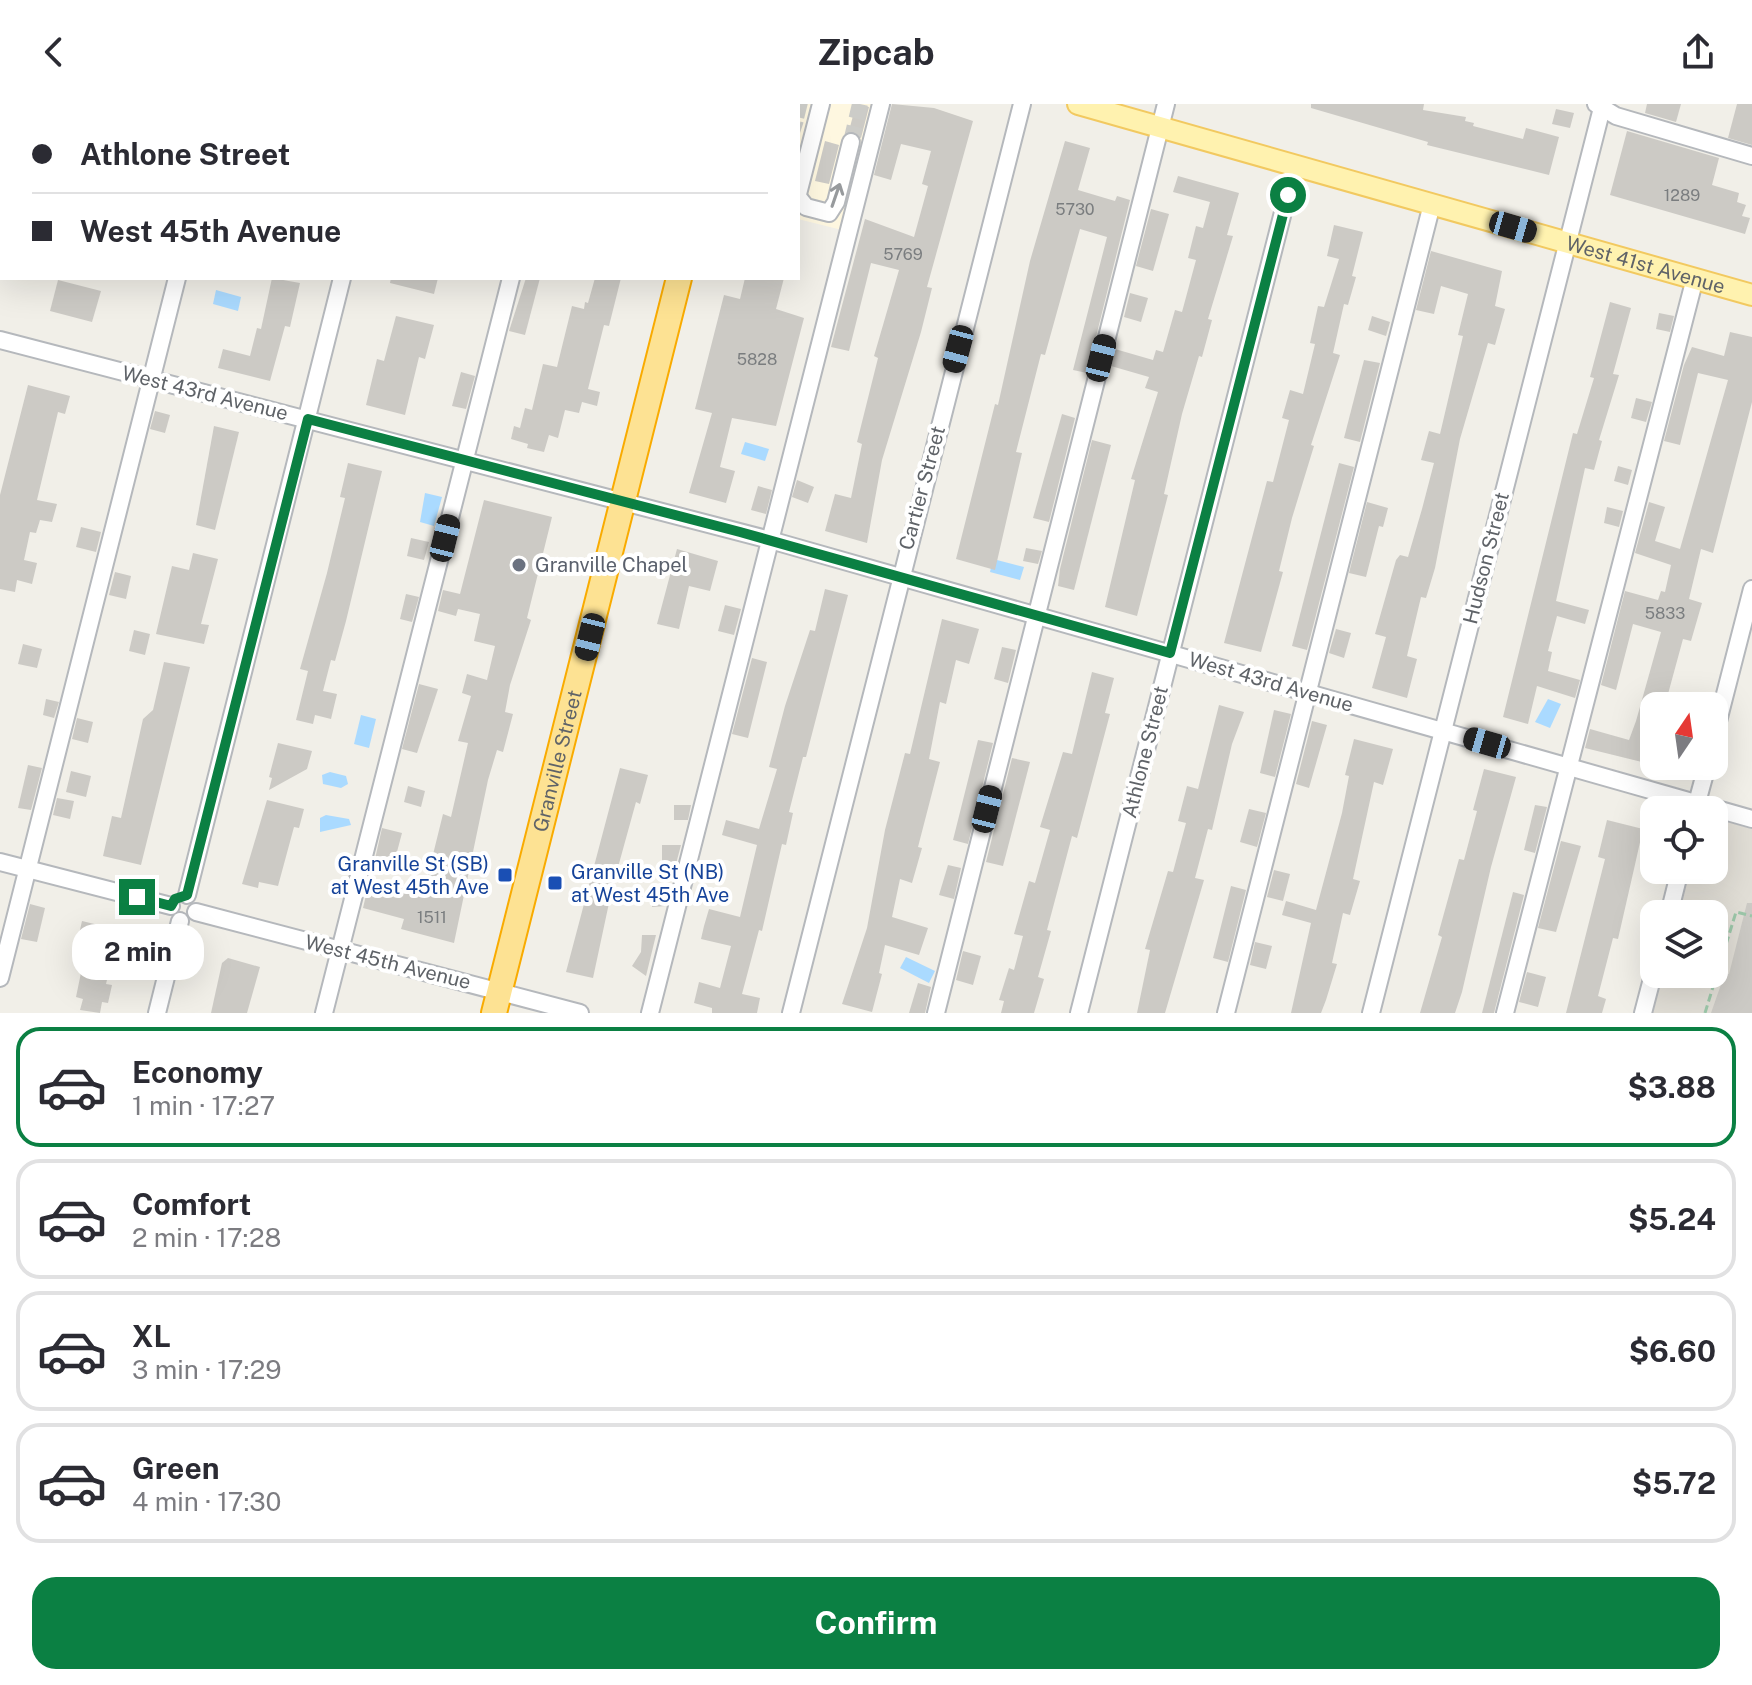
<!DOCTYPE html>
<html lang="en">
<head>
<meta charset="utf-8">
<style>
	body { margin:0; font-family:"Public Sans",sans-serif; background:#f2f2f3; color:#2b2b33; height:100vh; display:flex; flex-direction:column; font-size:30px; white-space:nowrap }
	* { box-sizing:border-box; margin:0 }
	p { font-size:26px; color:#7c7c81 }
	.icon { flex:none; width:44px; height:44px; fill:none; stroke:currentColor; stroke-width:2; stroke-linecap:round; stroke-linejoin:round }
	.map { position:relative; height:909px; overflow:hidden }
	.side { display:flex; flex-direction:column; background:#fff; flex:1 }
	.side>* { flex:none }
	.guide { position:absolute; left:0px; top:0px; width:800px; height:176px; box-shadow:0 8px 32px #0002; display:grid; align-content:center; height:176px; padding:0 32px; background:#fff }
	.needle { width:52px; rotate:13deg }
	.controls { position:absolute; left:1640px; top:588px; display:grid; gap:16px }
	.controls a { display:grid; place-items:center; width:88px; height:88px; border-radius:16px; background:#fff; box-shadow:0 8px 32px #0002; font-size:40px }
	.end { position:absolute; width:36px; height:36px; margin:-18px; border:10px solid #0b8043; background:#fff; box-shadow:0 0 0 4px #fff }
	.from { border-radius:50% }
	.bubble { position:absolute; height:56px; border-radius:24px; background:#fff; box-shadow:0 8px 32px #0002; font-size:26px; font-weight:700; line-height:56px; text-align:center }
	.car { position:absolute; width:24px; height:48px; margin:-24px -12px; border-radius:10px; box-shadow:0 0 6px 2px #0007; background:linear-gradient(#222 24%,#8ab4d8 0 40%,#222 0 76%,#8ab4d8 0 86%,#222 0) }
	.guide b { display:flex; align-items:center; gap:28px; height:76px; font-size:30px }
	.guide b+b { border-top:2px solid #e1e1e2 }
	.guide i { width:20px; height:20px; background:#2b2b33 }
	ul { padding:14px 0 0; list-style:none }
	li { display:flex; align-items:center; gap:24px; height:120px; margin:0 16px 12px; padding:0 16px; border:4px solid #e1e1e2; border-radius:24px }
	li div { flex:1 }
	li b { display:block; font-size:30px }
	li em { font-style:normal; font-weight:700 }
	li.active { border-color:#0b8043 }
	li>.icon { width:72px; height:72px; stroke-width:1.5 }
	.primary-button { display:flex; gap:16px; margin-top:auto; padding:16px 32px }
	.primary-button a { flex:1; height:92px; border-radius:24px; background:#0b8043; color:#fff; font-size:32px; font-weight:700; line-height:92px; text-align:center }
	header { display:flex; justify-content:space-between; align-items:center; height:104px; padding:0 32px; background:#fff; font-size:36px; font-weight:700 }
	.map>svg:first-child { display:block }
	.commercial { fill:#fef7e0 }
	.education { fill:#e1ded6 }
	.water { fill:#aadaff }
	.building { fill:#cccac5 }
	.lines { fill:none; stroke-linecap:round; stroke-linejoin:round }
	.minor-tunnel { stroke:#ccccc8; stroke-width:16; stroke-dasharray:16 8; stroke-linecap:butt }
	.minor-casing { stroke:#b5b8bc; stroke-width:20 }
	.major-casing { stroke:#f2c960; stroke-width:24 }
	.highway-casing { stroke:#f9ab00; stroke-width:28 }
	.path { stroke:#9cc7a9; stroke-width:3; stroke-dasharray:8 4; stroke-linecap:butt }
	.minor { stroke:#fff; stroke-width:16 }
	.major { stroke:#fff2af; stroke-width:20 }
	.highway { stroke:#fde293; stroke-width:24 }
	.oneway { stroke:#979a9d }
	.route { stroke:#0b8043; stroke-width:10 }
	.worship-dot { fill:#6b7280; stroke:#fff; stroke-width:3 }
	.transit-dot { fill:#1a4fb4; stroke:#fff; stroke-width:3 }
	.labels { text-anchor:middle; stroke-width:8; stroke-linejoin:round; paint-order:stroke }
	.number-label { font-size:16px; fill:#7a7d7f }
	.street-label { font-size:20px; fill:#5f6368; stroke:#fff }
	.worship-label { font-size:20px; fill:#5b616d; stroke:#fff; text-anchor:start }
	.transit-label { font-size:20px; fill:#164399; stroke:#fff; text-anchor:end }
</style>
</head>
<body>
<header><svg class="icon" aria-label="back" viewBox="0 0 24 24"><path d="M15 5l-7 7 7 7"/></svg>Zipcab<svg class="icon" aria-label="share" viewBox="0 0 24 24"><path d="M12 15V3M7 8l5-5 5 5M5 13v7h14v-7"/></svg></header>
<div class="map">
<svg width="1752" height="909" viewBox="0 0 1752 909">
	<rect width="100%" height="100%" fill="#f1efe8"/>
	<g class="commercial">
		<polygon points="564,0 696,0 563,2"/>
		<polygon points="749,0 875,0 842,126 798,115 798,2"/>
	</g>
	<polygon class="education" points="1714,714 1752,725 1752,909 1651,909 1661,870 1714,870 1714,810 1677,810 1688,766 1714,766"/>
	<g class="water">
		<polygon points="216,186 241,193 238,207 213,200"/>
		<polygon points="745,338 769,345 765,357 741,350"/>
		<polygon points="425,389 442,393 434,422 420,418"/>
		<polygon points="993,455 1024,463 1020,476 990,468"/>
		<polygon points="1548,595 1561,600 1550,624 1535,618"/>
		<polygon points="361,611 376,615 369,644 354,640"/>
		<polygon points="330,668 346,672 348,680 341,684 323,680 322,671"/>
		<polygon points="326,711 349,715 351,721 320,728 320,714"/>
		<polygon points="906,853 935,867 929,879 900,864"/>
	</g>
	<g class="building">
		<polygon points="856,0 869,3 861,34 849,27"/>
		<polygon points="892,0 934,4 973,17 927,183 932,184 921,228 882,356 867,439 825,427 835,390 851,394 862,340 857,338 878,254 874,252 899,166 871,159 849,247 831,243 865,115 914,133 928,82 922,80 931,47 901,40 891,76 874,71"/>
		<polygon points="1311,0 1424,0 1423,6 1466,13 1465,17 1474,19 1473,22 1523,35 1526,24 1559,33 1549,71 1427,41 1428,38 1311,4"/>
		<polygon points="1647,0 1681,0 1676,18 1645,9"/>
		<polygon points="1737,0 1752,0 1752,41 1728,34"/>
		<polygon points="1556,5 1574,9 1570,24 1552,20"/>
		<polygon points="1627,27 1719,54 1712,81 1739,89 1737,98 1746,101 1742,112 1750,114 1745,130 1610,91"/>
		<polygon points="825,37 839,41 829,80 815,77"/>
		<polygon points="1065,37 1090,44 1078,86 1115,97 1117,92 1130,96 1087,269 1073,266 1107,133 1080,125 1045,251 1041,250 1016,348 1022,349 995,466 956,455 995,300 998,301 1030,157"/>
		<polygon points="1178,72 1239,89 1227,131 1233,132 1208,215 1212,216 1202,253 1199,252 1182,310 1164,390 1168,391 1137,512 1105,503 1135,376 1131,375 1158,288 1145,284 1149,273 1111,262 1115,245 1153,256 1156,246 1163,248 1175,206 1182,208 1196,156 1188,154 1196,122 1203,124 1210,98 1173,88"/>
		<polygon points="1151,105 1169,110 1153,167 1136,162"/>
		<polygon points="1334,121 1363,128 1352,172 1356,173 1348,201 1344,200 1333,249 1340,251 1311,341 1314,342 1292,414 1279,467 1283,468 1261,548 1224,539 1267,377 1273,378 1289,316 1282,314 1290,286 1303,290 1315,240 1310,239 1318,202 1324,203 1339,155 1327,152"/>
		<polygon points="1431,147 1502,167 1495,202 1505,205 1495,241 1488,239 1460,335 1435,464 1426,494 1421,493 1407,552 1417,555 1407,594 1372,584 1386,533 1375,530 1396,456 1400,451 1408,453 1422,405 1434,359 1421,356 1429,327 1440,330 1463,232 1458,231 1468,190 1441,182 1434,210 1416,206"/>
		<polygon points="272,174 300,179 290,223 285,222 270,277 218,264 223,245 250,252 257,224 261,225"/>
		<polygon points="391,174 438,174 434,190 390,179"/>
		<polygon points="526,174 540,174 525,231 509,227"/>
		<polygon points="595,174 621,174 609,222 604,221 588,285 600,288 597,302 582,298 579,309 565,306 558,334 549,331 544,348 527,344 528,340 511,335 514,322 520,324 525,304 532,306 543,260 557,263 572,202 584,205 585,198 588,199"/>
		<polygon points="745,174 784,174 776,205 804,214 776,322 732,314 720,363 735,367 726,399 689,389 712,309 695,305 724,191 740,195"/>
		<polygon points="58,176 101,187 92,218 50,207"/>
		<polygon points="1130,189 1148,194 1141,218 1124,213"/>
		<polygon points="1610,198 1631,204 1613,270 1619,271 1599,336 1602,337 1594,366 1585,364 1556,497 1589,506 1585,520 1557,512 1548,547 1552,548 1548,567 1580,576 1575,594 1537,582 1528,620 1503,613 1573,329 1577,330 1594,274 1590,273"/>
		<polygon points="1659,209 1674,212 1670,228 1656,225"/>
		<polygon points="396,212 434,221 425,255 419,253 405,311 366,301 377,255 384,257"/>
		<polygon points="1372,212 1390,218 1386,232 1368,226"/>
		<polygon points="1730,228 1752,233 1752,298 1713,449 1701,445 1689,495 1702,499 1691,537 1683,535 1668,590 1698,598 1698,602 1654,602 1654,661 1585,644 1590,625 1629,636 1636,617 1661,528 1633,520 1616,586 1601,581 1625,487 1658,496 1661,487 1665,488 1671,461 1635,449 1649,398 1665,403 1655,437 1680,445 1728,276 1698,269 1680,341 1664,337 1684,261 1692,243 1724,252"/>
		<polygon points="1364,256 1380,259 1360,338 1344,334"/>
		<polygon points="461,268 475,272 466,305 452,302"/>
		<polygon points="28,281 70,292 65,310 58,308 37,396 57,400 52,418 40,416 36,429 30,428 24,456 37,459 32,480 17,476 15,488 0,485 0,391"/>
		<polygon points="1636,294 1652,298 1646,318 1631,314"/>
		<polygon points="155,307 170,311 165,329 150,325"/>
		<polygon points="1062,310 1075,314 1049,418 1033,414"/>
		<polygon points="214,322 239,328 215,426 196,421"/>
		<polygon points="1092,336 1111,341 1074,486 1058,482 1060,465"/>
		<polygon points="348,359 382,367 346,517 335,557 331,556 323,587 337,590 331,615 315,611 313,620 296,616 308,567 300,565 327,469 345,394 340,393"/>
		<polygon points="1339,359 1354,363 1307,546 1292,542"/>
		<polygon points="1618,362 1632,366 1628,381 1614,377"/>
		<polygon points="797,376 814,383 808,399 792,393"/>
		<polygon points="758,382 772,386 766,410 751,406"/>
		<polygon points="484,396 552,413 527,514 531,516 510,581 505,608 513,610 503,648 497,646 488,676 454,839 401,825 404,815 363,804 369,778 423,791 443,710 451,713 468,639 458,637 471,592 462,589 467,570 487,576 495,542 474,537 480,510 458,505 456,512 438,507 443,486 460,490"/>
		<polygon points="1367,398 1388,404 1383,423 1379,422 1366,473 1349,469"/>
		<polygon points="1607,403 1623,407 1619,423 1604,419"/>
		<polygon points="81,423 101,428 96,448 76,443"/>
		<polygon points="411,434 429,438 424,456 407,452"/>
		<polygon points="1026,444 1042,447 1038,460 1023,457"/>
		<polygon points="677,445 718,457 710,487 689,482 679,525 657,520"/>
		<polygon points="193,449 218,455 201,520 209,521 204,540 156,530 172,462 189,466"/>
		<polygon points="115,468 131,472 126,495 109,491"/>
		<polygon points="825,485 848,491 806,653 803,653 789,708 793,709 786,741 782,740 762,827 759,826 742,890 760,894 757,909 712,909 712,904 694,899 699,878 720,884 731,842 701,835 704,822 709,805 740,813 757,741 722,731 726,716 759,725 777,665 769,663 785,602 810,526 815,527"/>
		<polygon points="406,490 419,493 412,518 400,515"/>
		<polygon points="725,501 741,505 734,531 718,527"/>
		<polygon points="942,515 979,525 969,560 956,556 946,600 940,598 929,655 940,658 918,743 922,744 912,779 900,775 892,813 928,824 919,851 885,841 879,869 882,870 872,908 842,900 867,824 885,726 905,649 910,650"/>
		<polygon points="1336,525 1351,529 1344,554 1329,549"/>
		<polygon points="134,526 150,530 145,551 129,547"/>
		<polygon points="23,540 42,545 37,564 18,560"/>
		<polygon points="1002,543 1016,546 1008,579 994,575"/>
		<polygon points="752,554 767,558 748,634 732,630"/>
		<polygon points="164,558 190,563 141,761 103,752 112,712 121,714 143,615 153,606"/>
		<polygon points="1092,568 1114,574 1105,609 1110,610 1077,734 1072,732 1047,826 1051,827 1038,873 1044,875 1034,909 1001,909 1004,897 999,896 1009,864 1014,866 1023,832 1014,830 1029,777 1035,779 1050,726 1040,723 1063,648 1072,650"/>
		<polygon points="419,580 438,585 417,649 402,645"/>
		<polygon points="46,595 59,598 54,614 43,611"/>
		<polygon points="1219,601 1244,608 1232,640 1212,726 1208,725 1195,774 1204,776 1165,909 1137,909 1150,846 1145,845 1168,767 1173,768 1186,719 1178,717 1187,682 1198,685"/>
		<polygon points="1274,606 1291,610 1275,673 1260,669"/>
		<polygon points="77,614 93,618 88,639 72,635"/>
		<polygon points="1312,617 1327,621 1309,684 1296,680"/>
		<polygon points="1354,635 1393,645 1383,681 1374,678 1353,775 1360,777 1350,811 1343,809 1332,859 1337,860 1326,896 1321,909 1291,909 1311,819 1282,811 1286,797 1316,806 1342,709 1349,672 1345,671"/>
		<polygon points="978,636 993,639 968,740 953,736"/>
		<polygon points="278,639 312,647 307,665 269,686 272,674 269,673"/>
		<polygon points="1012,654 1030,658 1003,762 986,758"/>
		<polygon points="28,661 42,664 31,706 18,704"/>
		<polygon points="620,664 648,671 640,700 636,698 612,785 593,874 566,868"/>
		<polygon points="1484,665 1516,673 1491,763 1462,888 1455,909 1420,909 1442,833 1438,831 1459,755 1464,756 1477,707 1473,706"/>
		<polygon points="71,667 91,672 86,693 66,688"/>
		<polygon points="408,682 425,687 421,703 404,698"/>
		<polygon points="57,694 74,697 70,715 53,711"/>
		<polygon points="267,696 304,705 299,724 294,723 278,782 259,778 258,784 242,780"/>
		<polygon points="674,701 691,701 688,716 674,716"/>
		<polygon points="1535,701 1547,703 1535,749 1524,746"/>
		<polygon points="1249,705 1266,709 1257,743 1240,738"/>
		<polygon points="1607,716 1643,725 1634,765 1618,835 1613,834 1598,892 1606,895 1602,909 1566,909 1605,755 1598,753"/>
		<polygon points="382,724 402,729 394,759 375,755"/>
		<polygon points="1561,737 1581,742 1556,828 1538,824"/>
		<polygon points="662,741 681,741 676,760 662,760"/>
		<polygon points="948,761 961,764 954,795 939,791"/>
		<polygon points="1274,766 1290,770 1283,797 1267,793"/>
		<polygon points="1231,782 1246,786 1228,858 1213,854"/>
		<polygon points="652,787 667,787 666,802 652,803"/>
		<polygon points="1513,788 1524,791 1494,909 1482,909"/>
		<polygon points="1747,799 1752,799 1752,909 1711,909 1725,869 1729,870"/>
		<polygon points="30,800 45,804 37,838 21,835"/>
		<polygon points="82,817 119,826 106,880 112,881 108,899 102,898 100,909 80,906 83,895 76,893 83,859 73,857"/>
		<polygon points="642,831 656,831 646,872 632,862 641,848"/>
		<polygon points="1255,838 1272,842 1266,865 1250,861"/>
		<polygon points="963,847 981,852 973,881 956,876"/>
		<polygon points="228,854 260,863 247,909 211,909 222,859"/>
		<polygon points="1527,868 1546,873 1538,903 1519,898"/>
		<polygon points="918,879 931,883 925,909 909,909"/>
	</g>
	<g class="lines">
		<g class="minor-tunnel">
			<polyline points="798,5 806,7"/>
			<polyline points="798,25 801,26"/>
			<polyline points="851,38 860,0"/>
		</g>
		<g class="minor-casing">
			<g id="minor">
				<polyline points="780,0 786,2"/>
				<polyline points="1596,0 1616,12 1752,52"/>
				<polyline points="41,2 42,0"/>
				<polyline points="222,2 223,0"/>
				<polyline points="386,2 387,0"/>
				<polyline points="554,2 555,0"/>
				<polyline points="798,90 821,0"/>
				<polyline points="798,93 806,103 829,109 836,98 851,38"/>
				<polyline points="0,165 2,157"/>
				<polyline points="0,236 770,436 1752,715"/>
				<polyline points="1714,633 1752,485"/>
				<polyline points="1695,706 1707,662"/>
				<polyline points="0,758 171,802"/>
				<polyline points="187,791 342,174"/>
				<polyline points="196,808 580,909"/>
				<polyline points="1669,810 1680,766"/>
				<polyline points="0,874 177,174"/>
				<polyline points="157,909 180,817"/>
				<polyline points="324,909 511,174"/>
				<polyline points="650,909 881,0"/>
				<polyline points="791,909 1022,0"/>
				<polyline points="936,909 1166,0"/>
				<polyline points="1079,909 1295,61"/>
				<polyline points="1226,909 1432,100"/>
				<polyline points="1371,909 1603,0"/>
				<polyline points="1505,909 1695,174"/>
				<polyline points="1643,909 1654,867"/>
			</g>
		</g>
		<g class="major-casing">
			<g id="major">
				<path id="s1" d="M1078,0L1752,191"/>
			</g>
		</g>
		<g class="highway-casing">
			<g id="highway">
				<polyline points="722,2 722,0"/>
				<path id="s2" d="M494,909L679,174"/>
			</g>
		</g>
		<polyline class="path" points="1705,909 1736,808 1752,812"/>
		<use href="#minor" class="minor"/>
		<use href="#major" class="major"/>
		<use href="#highway" class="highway"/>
	</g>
	<defs><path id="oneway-shaft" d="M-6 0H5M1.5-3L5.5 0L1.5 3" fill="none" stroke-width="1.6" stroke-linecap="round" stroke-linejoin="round" transform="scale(2)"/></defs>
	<use class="oneway" href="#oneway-shaft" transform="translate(836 91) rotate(-71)"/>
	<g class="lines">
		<polyline class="route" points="137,793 171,802 175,795 187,791 308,315 740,428 1170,549 1288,91"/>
	</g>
	<circle class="worship-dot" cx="519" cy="461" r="8"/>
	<g class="transit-dot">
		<rect x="497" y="763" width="16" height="16" rx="4"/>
		<rect x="547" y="771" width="16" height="16" rx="4"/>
	</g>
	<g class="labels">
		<g class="number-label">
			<text x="1682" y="97">1289</text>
			<text x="1075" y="111">5730</text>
			<text x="903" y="156">5769</text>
			<text x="757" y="261">5828</text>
			<text x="1665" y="515">5833</text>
			<text x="432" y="819">1511</text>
		</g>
		<g class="street-label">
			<text dy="7" stroke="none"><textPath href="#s1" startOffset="590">West 41st Avenue</textPath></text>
			<text transform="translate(205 289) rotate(14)" y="7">West 43rd Avenue</text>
			<text transform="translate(922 384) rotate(-75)" y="7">Cartier Street</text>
			<text transform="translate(1486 454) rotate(-76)" y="7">Hudson Street</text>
			<text transform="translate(1271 578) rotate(16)" y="7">West 43rd Avenue</text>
			<text transform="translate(1145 648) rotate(-76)" y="7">Athlone Street</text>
			<text dy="7" stroke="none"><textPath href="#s2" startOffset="260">Granville Street</textPath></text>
			<text transform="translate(388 858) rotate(14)" y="7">West 45th Avenue</text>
		</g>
		<g class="worship-label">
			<text x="535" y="468">Granville Chapel</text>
		</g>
		<g class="transit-label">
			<text x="489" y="767">Granville St (SB)<tspan x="489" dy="23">at West 45th Ave</tspan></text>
			<text x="571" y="775" text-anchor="start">Granville St (NB)<tspan x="571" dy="23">at West 45th Ave</tspan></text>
		</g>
	</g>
</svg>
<div class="controls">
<a><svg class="needle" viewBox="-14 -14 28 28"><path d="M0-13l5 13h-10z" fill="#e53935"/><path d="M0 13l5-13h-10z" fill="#7c7c81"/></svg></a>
<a><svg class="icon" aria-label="locate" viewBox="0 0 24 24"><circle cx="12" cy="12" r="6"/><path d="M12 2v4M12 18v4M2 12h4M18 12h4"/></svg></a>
<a><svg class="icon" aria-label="layers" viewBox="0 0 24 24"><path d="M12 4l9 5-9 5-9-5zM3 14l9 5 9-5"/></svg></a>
</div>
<i class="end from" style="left:1288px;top:91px"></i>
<i class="end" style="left:137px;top:793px"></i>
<div class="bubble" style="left:72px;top:820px;width:132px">2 min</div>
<i class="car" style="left:1513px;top:123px;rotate:106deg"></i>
<i class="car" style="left:958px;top:245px;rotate:195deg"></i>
<i class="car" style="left:1101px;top:254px;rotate:14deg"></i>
<i class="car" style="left:445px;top:434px;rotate:14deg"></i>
<i class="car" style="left:590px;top:533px;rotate:194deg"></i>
<i class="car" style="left:1487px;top:639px;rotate:286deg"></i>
<i class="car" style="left:987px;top:705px;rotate:14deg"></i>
<div class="guide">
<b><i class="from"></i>Athlone Street</b>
<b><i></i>West 45th Avenue</b>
</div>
</div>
<section class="side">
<ul>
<li class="active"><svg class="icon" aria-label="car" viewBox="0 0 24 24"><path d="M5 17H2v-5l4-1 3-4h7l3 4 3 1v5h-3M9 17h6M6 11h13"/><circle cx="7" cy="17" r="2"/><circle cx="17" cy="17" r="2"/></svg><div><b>Economy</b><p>1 min · 17:27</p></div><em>$3.88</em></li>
<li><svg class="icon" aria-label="car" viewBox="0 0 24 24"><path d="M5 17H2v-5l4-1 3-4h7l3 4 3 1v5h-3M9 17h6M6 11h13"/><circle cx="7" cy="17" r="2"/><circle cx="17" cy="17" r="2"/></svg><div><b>Comfort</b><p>2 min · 17:28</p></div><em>$5.24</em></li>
<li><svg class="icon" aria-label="car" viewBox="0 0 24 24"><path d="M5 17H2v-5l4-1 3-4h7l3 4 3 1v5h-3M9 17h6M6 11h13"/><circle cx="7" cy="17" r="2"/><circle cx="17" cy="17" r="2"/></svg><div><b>XL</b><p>3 min · 17:29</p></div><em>$6.60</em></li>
<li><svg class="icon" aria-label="car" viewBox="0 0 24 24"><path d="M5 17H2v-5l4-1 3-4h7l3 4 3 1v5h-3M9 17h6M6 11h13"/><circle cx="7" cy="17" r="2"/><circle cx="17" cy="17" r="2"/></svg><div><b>Green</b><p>4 min · 17:30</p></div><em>$5.72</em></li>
</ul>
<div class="primary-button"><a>Confirm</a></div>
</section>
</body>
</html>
